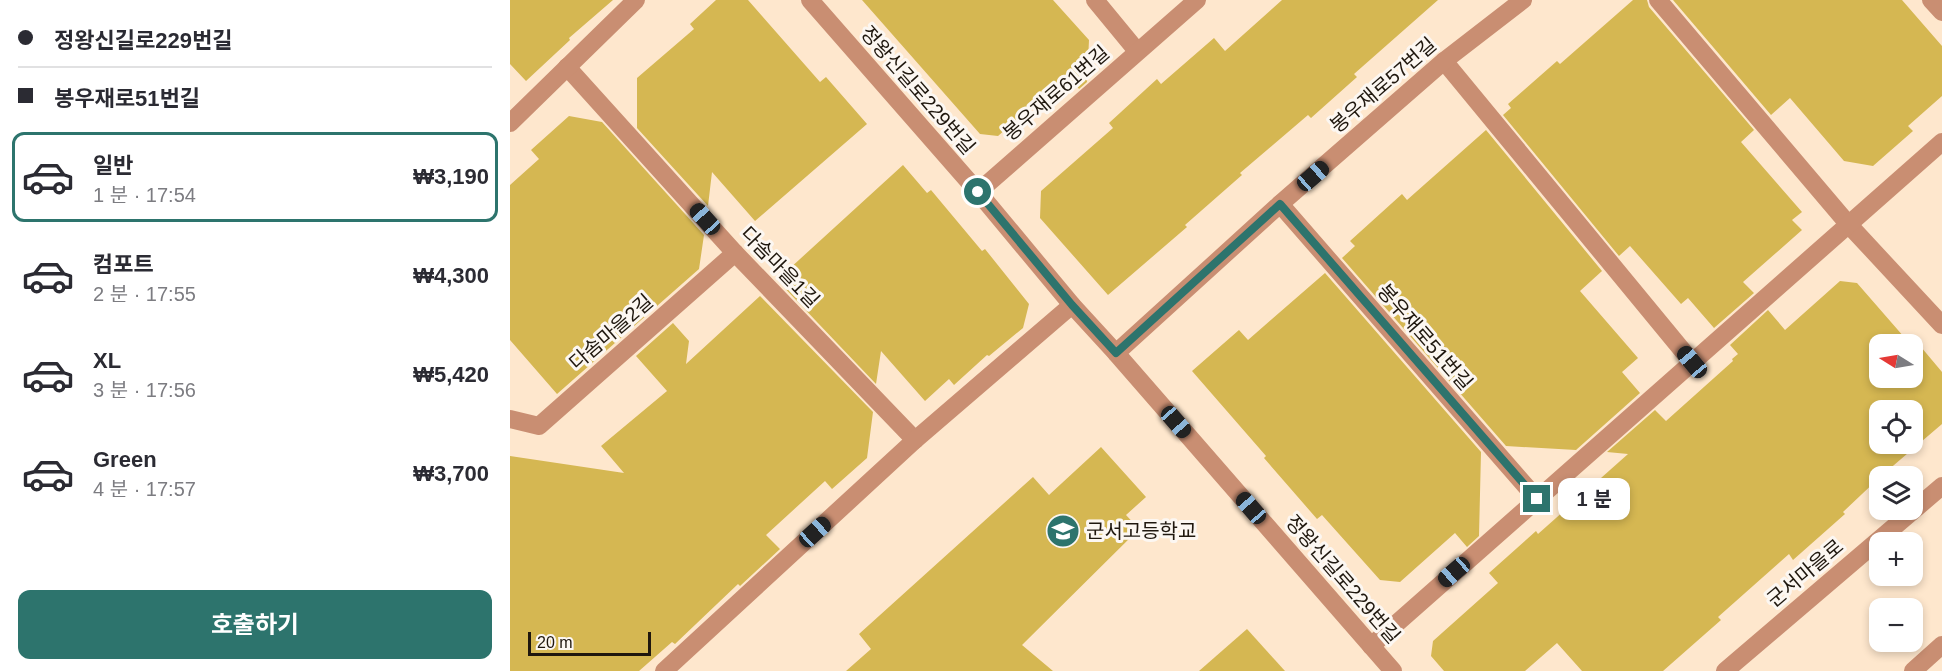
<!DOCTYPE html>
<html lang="ko">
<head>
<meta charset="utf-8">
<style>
	body { margin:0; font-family:Arial,"Noto Sans KR",sans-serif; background:#f7f7f7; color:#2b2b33; height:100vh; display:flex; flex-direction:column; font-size:22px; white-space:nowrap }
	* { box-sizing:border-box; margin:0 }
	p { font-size:20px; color:#7c7c81 }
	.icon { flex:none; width:33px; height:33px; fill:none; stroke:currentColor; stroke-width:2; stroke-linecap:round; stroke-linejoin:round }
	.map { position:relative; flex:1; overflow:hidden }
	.drawer { display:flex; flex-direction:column; background:#fff; width:510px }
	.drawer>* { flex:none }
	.banner { display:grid; align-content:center; height:132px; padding:0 18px; background:#fff }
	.needle { width:39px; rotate:281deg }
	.tools { position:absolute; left:1359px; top:334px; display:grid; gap:12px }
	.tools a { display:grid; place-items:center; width:54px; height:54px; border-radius:12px; background:#fff; box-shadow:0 3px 9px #0003; font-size:30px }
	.scale { position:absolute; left:18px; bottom:15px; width:123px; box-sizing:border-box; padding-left:6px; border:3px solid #1f170e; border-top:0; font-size:16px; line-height:21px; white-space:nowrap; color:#1f170e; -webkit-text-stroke:4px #fcf7f2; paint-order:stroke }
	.end { position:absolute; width:27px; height:27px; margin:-14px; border:8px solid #2d746d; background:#fff; box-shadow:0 0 0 3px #fff }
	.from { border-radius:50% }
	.bubble { position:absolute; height:42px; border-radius:12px; background:#fff; box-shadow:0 3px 9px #0003; font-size:20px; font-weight:700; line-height:42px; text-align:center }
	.car { position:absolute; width:18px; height:36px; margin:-18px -9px; border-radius:8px; box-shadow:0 0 4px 2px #0007; background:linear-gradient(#222 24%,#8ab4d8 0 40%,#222 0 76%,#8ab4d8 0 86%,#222 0) }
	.banner b { display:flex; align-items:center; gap:21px; height:57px; font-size:22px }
	.banner b+b { border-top:2px solid #e1e1e2 }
	.banner i { width:15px; height:15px; background:#2b2b33 }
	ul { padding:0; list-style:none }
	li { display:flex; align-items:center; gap:18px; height:90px; margin:0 12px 9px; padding:0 6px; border:3px solid transparent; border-radius:12px }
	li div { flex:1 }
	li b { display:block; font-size:22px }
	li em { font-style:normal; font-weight:700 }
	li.active { border-color:#2d746d }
	li>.icon { width:54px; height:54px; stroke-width:1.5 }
	.primary-button { display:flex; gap:12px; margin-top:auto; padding:12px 18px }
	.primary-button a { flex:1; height:69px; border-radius:12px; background:#2d746d; color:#fff; font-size:24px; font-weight:700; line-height:69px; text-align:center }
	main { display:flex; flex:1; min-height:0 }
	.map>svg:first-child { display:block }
	.building { fill:#d5b752; fill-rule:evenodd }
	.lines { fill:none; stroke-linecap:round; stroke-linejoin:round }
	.minor { stroke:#c98e72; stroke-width:18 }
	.route { stroke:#2d746d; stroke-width:8 }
	.labels { text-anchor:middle; stroke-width:6; stroke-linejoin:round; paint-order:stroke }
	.street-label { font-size:20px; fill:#1f170e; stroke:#fcf7f2 }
	.poi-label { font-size:20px; fill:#1f170e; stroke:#fcf7f2; text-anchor:start }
</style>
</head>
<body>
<main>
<section class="drawer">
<div class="banner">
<b><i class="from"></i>정왕신길로229번길</b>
<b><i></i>봉우재로51번길</b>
</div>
<ul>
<li class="active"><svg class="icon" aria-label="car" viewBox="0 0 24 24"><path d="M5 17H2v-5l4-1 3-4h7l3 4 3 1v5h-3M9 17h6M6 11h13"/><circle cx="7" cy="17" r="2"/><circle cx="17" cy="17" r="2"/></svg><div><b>일반</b><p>1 분 · 17:54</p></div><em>₩3,190</em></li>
<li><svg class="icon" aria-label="car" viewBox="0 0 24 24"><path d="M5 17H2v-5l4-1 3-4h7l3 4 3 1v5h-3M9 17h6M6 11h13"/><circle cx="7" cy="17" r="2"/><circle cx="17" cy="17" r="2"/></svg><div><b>컴포트</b><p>2 분 · 17:55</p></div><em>₩4,300</em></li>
<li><svg class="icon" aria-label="car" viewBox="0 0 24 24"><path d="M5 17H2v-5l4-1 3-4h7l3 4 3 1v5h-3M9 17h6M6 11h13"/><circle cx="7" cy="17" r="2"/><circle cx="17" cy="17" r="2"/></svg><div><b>XL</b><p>3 분 · 17:56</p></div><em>₩5,420</em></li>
<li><svg class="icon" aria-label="car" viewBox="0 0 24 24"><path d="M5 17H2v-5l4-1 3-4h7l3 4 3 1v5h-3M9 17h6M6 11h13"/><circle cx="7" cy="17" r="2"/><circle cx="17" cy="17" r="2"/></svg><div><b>Green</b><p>4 분 · 17:57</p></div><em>₩3,700</em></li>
</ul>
<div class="primary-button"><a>호출하기</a></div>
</section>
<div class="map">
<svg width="1432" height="671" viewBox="0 0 1432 671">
	<rect width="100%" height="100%" fill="#fee7cd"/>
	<g class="building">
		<polygon points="0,0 103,0 59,38 60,40 16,81 0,64"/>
		<polygon points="206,0 238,0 310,82 316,77 357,124 245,221 202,172 198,206 127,128 127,78 184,29 180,24"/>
		<polygon points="352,0 543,0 579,40 577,82 569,89 559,77 539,95 537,93 488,136 470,134"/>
		<polygon points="772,0 928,0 844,74 847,77 801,118 798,115 730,173 732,175 675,225 677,227 598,295 530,218 531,191 603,128 599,123 647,79 651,84 704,38 715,51"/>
		<polygon points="1123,0 1137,0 1139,7 1244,130 1231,142 1292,212 1282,220 1292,230 1233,282 1244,293 1204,328 1178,298 1171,304 1120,246 1109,256 993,115 1001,108 998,104 1047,61 1050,64"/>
		<polygon points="1163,0 1392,0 1432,46 1432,96 1398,126 1403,131 1363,166 1334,161 1280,98 1261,115"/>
		<polygon points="59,116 92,122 194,235 189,269 47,394 0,340 0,185 29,159 21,150"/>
		<polygon points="976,130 1092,271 1070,291 1128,358 1112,372 1130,393 1066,450 996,446 832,258 845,246 840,241 892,194 897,200"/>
		<polygon points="393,165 417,193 421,190 472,251 475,249 519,304 513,328 479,356 477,355 444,385 439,379 415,401 371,351 366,384 267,280"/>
		<polygon points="815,273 971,452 969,536 957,547 945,533 890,582 870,580 812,515 807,519 754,458 756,456 682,371 729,330 738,340"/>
		<path d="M1330,281L1347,283L1401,345H1370V378H1402V346L1407,351L1411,347L1432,372V424L1370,477L1333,512L1335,514L1283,560L1279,554L1208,617L1211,620L1153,671H1072L1047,643L1015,671H934L921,656L923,641L988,583L979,573L1026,531L1028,534L1118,454L1097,452L1145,410L1156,421L1223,361L1222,359L1228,354L1220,345L1258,310L1275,330ZM1370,411H1402V444H1370Z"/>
		<polygon points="250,296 363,412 357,458 322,489 315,481 256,535 270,549 230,586 228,584 165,644 162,642 129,671 0,671 0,456 114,473 91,446 157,391 126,356 163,323 179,341 176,364"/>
		<polygon points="591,447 636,497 616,515 629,529 512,645 543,671 336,671 361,649 349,634 523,477 539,495"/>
		<polygon points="737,629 775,671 689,671"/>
	</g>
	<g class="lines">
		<g class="minor">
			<polyline points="300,0 468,192 562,305 606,353 883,671"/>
			<polyline points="585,0 627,51"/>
			<polyline points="1148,0 1339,225 1432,325"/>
			<polyline points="1421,0 1432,12"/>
			<polyline points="934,61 1182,362"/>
			<polyline points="57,67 225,253 405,440"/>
			<polyline points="0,123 126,0"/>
			<polyline points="468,192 687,0"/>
			<polyline points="770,204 1027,499"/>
			<polyline points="606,353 770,204 934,61 1013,0"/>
			<polyline points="0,419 29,426 225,253"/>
			<polyline points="861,646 1432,142"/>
			<polyline points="154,671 405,440 562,305"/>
			<polyline points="1215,671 1432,486"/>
			<polyline points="1403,671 1432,645"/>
		</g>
	</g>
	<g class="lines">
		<polyline class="route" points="468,192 562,305 606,353 770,204 1027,499"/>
	</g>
	<defs>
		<g id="school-disc" transform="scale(1.725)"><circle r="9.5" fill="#2d746d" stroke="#fcf7f2"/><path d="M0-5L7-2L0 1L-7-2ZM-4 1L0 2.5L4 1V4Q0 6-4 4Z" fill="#fff"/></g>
	</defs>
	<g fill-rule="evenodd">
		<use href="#school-disc" x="553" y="531"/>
	</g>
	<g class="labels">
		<g class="street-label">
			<text transform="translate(873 85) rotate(-41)" y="7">봉우재로57번길</text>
			<text transform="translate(408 90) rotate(49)" y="7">정왕신길로229번길</text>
			<text transform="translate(546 93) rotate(-41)" y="7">봉우재로61번길</text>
			<text transform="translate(270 267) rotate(46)" y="7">다솜마을1길</text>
			<text transform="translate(101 332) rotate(-41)" y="7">다솜마을2길</text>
			<text transform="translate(915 337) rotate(49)" y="7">봉우재로51번길</text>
			<text transform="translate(1295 573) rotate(-40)" y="7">군서마을로</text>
			<text transform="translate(833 579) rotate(49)" y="7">정왕신길로229번길</text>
		</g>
		<g class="poi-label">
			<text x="576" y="538">군서고등학교</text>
		</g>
	</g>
</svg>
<div class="tools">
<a><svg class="needle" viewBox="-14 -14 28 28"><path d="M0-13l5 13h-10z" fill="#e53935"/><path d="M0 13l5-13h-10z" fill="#7c7c81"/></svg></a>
<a><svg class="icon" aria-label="locate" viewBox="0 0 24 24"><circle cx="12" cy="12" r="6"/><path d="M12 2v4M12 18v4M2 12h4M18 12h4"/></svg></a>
<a><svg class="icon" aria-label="layers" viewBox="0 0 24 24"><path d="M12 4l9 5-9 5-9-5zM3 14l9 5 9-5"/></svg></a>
<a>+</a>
<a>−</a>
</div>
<div class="scale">20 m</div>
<i class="end from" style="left:468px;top:192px"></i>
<i class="end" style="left:1027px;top:499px"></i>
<div class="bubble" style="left:1048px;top:478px;width:72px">1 분</div>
<i class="car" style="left:803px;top:176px;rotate:49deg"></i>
<i class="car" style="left:195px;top:219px;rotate:318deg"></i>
<i class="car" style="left:1182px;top:362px;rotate:320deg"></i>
<i class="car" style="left:666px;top:422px;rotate:139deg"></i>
<i class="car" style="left:741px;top:508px;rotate:319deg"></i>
<i class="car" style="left:305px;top:532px;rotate:48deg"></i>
<i class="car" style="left:944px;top:572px;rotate:229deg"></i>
</div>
</main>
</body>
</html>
